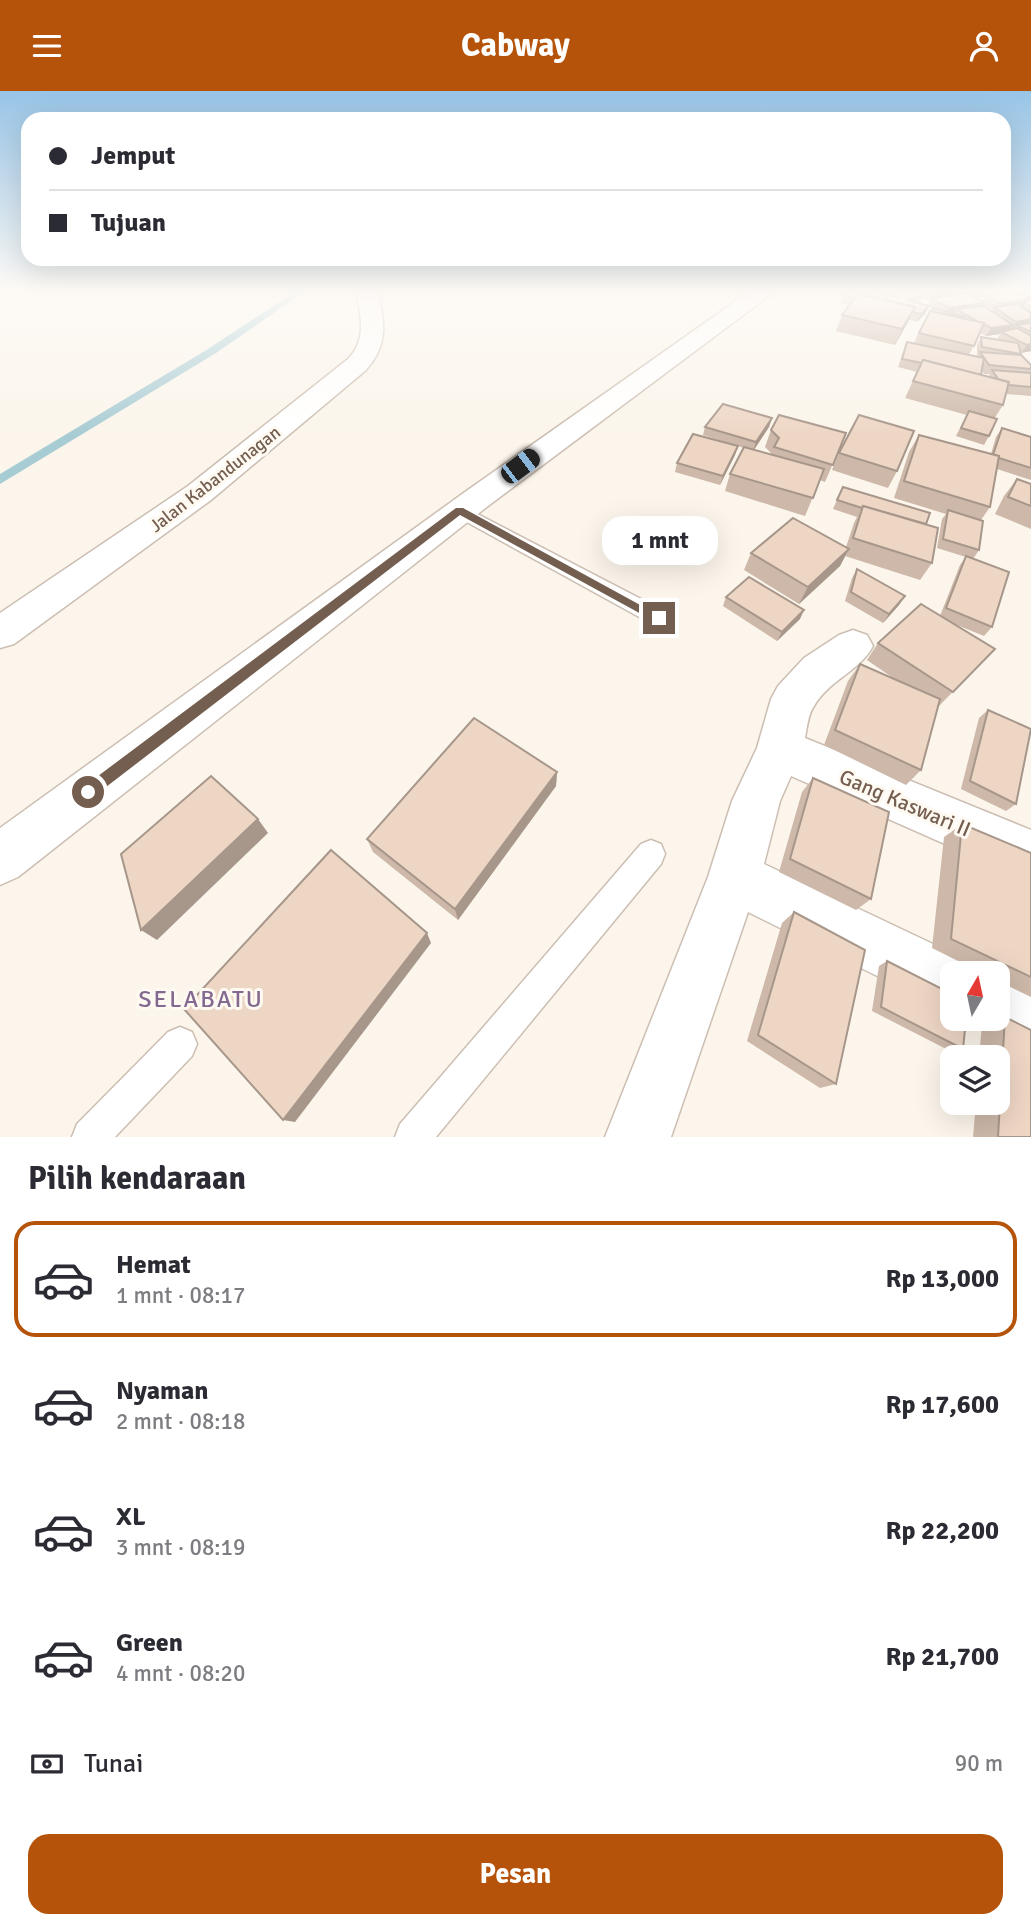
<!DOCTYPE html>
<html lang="id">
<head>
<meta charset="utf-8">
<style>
	body { margin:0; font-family:Signika,sans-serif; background:#f2f2f3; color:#2b2b33; height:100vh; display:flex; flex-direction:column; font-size:26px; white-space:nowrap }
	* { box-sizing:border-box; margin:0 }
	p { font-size:23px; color:#7c7c81 }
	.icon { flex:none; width:38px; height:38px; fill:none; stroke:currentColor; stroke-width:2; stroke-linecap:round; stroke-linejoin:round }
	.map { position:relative; height:1046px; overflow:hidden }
	.details { display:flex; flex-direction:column; background:#fff; flex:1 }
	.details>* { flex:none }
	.hud { position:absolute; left:21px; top:21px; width:990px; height:154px; border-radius:21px; box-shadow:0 7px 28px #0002; display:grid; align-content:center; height:154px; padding:0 28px; background:#fff }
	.needle { width:46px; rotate:9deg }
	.fabs { position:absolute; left:940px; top:870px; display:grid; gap:14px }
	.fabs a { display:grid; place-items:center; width:70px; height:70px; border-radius:14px; background:#fff; box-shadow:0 7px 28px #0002; font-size:35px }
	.end { position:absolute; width:32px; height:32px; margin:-16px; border:9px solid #745e50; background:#fff; box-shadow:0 0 0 4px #fff }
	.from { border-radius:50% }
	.bubble { position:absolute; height:49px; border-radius:21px; background:#fff; box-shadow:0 7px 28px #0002; font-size:23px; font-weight:700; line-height:49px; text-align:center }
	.car { position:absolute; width:21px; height:42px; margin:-21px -10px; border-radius:9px; box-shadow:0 0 5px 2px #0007; background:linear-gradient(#222 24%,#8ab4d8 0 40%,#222 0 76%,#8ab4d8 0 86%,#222 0) }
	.hud b { display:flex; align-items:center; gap:24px; height:66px; font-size:26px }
	.hud b+b { border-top:2px solid #e1e1e2 }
	.hud i { width:18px; height:18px; background:#2b2b33 }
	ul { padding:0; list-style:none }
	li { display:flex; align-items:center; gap:21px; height:116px; margin:0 14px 10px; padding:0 14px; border:4px solid transparent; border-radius:21px }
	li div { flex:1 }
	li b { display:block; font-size:26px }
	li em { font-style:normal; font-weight:700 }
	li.current { border-color:#b45309 }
	li>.icon { width:63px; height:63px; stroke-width:1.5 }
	h2 { padding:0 28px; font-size:32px; line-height:84px }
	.pay { display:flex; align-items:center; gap:18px; height:77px; padding:0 28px; font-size:26px }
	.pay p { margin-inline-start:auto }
	.cta { display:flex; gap:14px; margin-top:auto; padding:14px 28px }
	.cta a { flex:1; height:80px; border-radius:21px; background:#b45309; color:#fff; font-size:28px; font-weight:700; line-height:80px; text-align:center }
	header { display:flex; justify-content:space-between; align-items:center; height:91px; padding:0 28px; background:#b45309; color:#fff; font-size:32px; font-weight:700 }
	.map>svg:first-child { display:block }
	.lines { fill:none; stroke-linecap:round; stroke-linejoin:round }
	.stream { fill:#a8ccd4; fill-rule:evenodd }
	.lane-casing { stroke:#ccbeb2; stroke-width:3 }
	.street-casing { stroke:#ccbeb2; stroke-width:3 }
	.lane { fill:#fff; fill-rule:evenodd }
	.street { fill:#fff; fill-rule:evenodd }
	.wall { fill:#cdb8a9; fill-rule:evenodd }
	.shaded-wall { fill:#a7968a }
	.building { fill:#eed6c5; stroke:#a7968a; stroke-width:2 }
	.route { fill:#745e50 }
	.labels { text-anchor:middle; stroke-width:6; stroke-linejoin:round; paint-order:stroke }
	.street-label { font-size:18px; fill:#745e50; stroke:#fef9f1 }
	.near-street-label { font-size:21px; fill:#745e50; stroke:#fef9f1 }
	.near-quarter-label { font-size:24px; letter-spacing:2px; fill:#83688f; stroke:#fef9f1 }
</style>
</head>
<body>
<header><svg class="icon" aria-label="menu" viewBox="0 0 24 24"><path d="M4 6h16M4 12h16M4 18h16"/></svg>Cabway<svg class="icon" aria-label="person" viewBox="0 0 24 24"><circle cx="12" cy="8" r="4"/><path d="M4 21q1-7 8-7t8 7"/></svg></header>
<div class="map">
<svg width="1031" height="1046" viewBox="0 0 1031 1046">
	<rect width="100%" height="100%" fill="#fbf5eb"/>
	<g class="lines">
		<polygon class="stream" points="299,198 308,198 216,262 0,393 0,383 208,258"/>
		<g class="lane-casing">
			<g id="lane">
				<polygon points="460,414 666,521 670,527 666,533 652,533 454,424 451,420"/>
				<polygon points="651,749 661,753 665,763 661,773 436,1046 395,1046 400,1033 641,753"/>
				<polygon points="180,936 192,941 197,953 192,965 115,1046 72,1046 77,1033 168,941"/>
			</g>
		</g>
		<g class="street-casing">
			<g id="street">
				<path d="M356,198H377C384,230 390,252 366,279L211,409L14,553L0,557V522L188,395L348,268C368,247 360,224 356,198Z"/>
				<polygon points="753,198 778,198 488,415 18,786 0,794 0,737 465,401"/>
				<path d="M853,539L867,544L873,555C860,580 829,589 814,615C808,623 807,637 805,647L1031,739V791L791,685L780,710L764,773L973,872L977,882H952V922L748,821L671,1046H605L708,786L732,710L757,657L771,608L778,595L804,567L839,544Z"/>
				<polygon points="998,885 1031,900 1031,962 977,936 974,928 998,928"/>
			</g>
		</g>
		<use href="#lane" class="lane"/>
		<use href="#street" class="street"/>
	</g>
	<g class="wall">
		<path d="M859,198H986L983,206L975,207L982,211L986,205L1031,207L1027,213H1031V260L1020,262V264L1031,274V305L1006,303L1003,314L994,328L989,345L984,354L956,345L967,324L905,307L917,281L898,276L907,251L914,252L927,224L933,218L929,215L925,223L917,231L909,229L895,254L836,240L842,224L849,214L840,212L843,204L869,202ZM892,202L891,204L884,209L870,206L871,203L879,206ZM922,205L929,210H931L928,214L917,211L920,210ZM984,214L993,218L991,220L983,216ZM980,242L986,245L1000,243L997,248L981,246L977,254V266L969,264ZM982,279L984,283H990L988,286L981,284Z"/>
		<polygon points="772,327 769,336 754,359 771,364 771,362 765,356 771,339 846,342 825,391 820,389 805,425 725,400 730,383 744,357 738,355 735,364 720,394 675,381 677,372 735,354 703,344 705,336"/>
		<polygon points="1002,337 1031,346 1031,389 997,378 990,416 981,429 979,459 973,468 992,536 984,545 952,532 995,558 938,616 921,679 906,694 824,654 848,590 860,573 899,591 867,569 878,552 940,525 960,474 966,466 937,457 942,428 946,423 894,407 909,361 919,344 991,363 996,346"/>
		<polygon points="839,362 897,380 888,397 832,379"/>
		<polygon points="1017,388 1031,393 1031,438 995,423 1004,405"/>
		<polygon points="843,396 926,433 932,472 920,489 845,465 840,475 799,513 744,479 751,462 846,456 854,432 857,426 833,418"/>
		<polygon points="857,478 905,505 899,514 883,532 845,510 852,487"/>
		<polygon points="726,506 800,528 777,550 723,515"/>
		<polygon points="988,619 1016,713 1006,720 961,698 979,627"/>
		<polygon points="557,681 556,695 458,829 373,761 367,748"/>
		<polygon points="813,687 871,808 856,819 779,781 802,701"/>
		<polygon points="962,733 1031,762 1031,906 998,890 998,882 982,882 932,857 944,746"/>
		<polygon points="794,821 836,993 820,997 747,950 782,832"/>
		<polygon points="887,870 963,958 952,961 872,920 879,875"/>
		<polygon points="1005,926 1031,1046 973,1046 976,1012 998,1012 998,966 979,966 982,933"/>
	</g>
	<g class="shaded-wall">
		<polygon points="885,198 905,198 879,206 882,199"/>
		<polygon points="987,198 983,206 957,209 961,201"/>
		<polygon points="952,200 948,208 932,207 931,210 929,210 932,202"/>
		<polygon points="924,202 920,210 904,217 908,209"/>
		<polygon points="1031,207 1025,215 1000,220 999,219 1003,213"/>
		<polygon points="984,212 980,220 956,218 953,224 945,225 949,217"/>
		<polygon points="929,215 925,223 917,231 921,223"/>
		<polygon points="915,216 908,231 895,254 902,238"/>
		<polygon points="1031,228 1031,236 1016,234 1014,238 1011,239 1016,231"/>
		<polygon points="1013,234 1008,242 1001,241 1000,243 986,245 991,237"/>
		<polygon points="1031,253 1031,260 1021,262 1027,254"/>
		<polygon points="772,327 769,336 753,360 756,351"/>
		<polygon points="738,355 735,364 720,394 723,385"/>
		<polygon points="849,458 840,475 799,513 808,496"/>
		<polygon points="905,505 899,514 883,532 889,523"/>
		<polygon points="804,519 800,528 777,550 782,541"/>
		<polygon points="557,681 556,695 458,829 455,818"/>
		<polygon points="258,728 268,742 157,849 141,839"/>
		<polygon points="427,842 431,852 295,1031 283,1029"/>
	</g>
	<g class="building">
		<polygon points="851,198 853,198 872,203 868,205 858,203 854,207 843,204"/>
		<polygon points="902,198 912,198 924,202 908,209 929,215 921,223 913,221 915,216 884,209 889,204 900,207 892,202"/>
		<polygon points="926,198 948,198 952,200 932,202"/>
		<polygon points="956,198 987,198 961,201"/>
		<polygon points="1013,199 1031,207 1003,213 986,205"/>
		<polygon points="966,202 984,212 949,217 932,207"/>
		<polygon points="858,203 915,216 902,238 842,224"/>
		<polygon points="1017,213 1031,222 1031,228 1016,231 994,216"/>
		<polygon points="984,215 1013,234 991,237 983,233 984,232 979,231 956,218"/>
		<polygon points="934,217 965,226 965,227 931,220"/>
		<polygon points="930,220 984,232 974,255 919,242"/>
		<polygon points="1031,232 1031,241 1016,234"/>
		<polygon points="1017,237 1031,245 1031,253 1027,254 1001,241"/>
		<polygon points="981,246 1018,252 1021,263 982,256"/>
		<polygon points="907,251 984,267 981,284 923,269 922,272 902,268"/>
		<polygon points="980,261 1021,264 1031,274 1031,278 989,274"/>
		<polygon points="923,269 1009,291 1003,314 913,290"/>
		<polygon points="992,279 1031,282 1031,296 1008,294 1009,291 998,288"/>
		<polygon points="723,313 772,327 756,351 705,336"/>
		<polygon points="969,320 997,328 989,345 961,337"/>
		<polygon points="779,324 846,342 833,374 774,356 779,347 771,339"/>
		<polygon points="859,324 914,340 897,380 839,362"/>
		<polygon points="1002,337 1031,346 1031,377 999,367 999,365 993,364"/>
		<polygon points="693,343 738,355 723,385 677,372"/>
		<polygon points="919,344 999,365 990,416 904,390"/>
		<polygon points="744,356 824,378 813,407 730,383"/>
		<polygon points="1017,388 1031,393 1031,415 1008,406"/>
		<polygon points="843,396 930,422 926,433 863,415 862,417 837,409"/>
		<polygon points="863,415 938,437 932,472 853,447"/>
		<polygon points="948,419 983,430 979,459 943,448"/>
		<polygon points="793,427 849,458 808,496 751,462"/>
		<polygon points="966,465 1009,481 992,536 946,517"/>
		<polygon points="857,478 905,505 889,523 851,501"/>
		<polygon points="749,486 804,519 782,541 726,506"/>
		<polygon points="921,513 995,558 953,601 878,552"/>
		<polygon points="860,573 940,608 921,679 835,639"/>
		<polygon points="988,619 1031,638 1016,713 970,690"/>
		<polygon points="474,627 557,681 455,818 367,748"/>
		<polygon points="211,685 258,728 141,839 121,763"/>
		<polygon points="813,687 889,721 871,808 790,768"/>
		<polygon points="962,733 1031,762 1031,886 951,848"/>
		<polygon points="331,759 427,842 283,1029 184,918"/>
		<polygon points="794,821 865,859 836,993 758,944"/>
		<polygon points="887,870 952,903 952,928 966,928 963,958 881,916"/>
		<polygon points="1005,926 1031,939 1031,1046 998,1046"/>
	</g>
	<linearGradient id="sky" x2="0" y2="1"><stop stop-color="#98c4e6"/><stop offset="0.58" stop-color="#fdfaf6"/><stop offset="1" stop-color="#fdfaf6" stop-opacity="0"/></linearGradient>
	<rect width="1031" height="344" fill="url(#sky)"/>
	<polygon class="route" points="456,417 463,417 664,527 654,530 460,424 93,706 82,706 82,697"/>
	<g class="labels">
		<g class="street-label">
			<text transform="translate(215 388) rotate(-38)" y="6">Jalan Kabandunagan</text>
		</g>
		<g class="near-street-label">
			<text transform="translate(905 712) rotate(23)" y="7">Gang Kaswari II</text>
		</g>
		<g class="near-quarter-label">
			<text x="201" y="916">SELABATU</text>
		</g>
	</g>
</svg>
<div class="fabs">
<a><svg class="needle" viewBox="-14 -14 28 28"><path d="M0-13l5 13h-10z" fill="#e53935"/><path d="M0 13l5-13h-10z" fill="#7c7c81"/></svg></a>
<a><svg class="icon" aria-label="layers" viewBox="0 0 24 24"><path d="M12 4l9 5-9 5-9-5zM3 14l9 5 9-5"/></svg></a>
</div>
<i class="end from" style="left:88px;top:701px"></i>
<i class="end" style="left:659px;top:527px"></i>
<div class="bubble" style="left:602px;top:425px;width:116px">1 mnt</div>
<i class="car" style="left:520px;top:375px;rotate:53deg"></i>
<div class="hud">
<b><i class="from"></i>Jemput</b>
<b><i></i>Tujuan</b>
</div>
</div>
<section class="details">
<h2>Pilih kendaraan</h2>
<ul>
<li class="current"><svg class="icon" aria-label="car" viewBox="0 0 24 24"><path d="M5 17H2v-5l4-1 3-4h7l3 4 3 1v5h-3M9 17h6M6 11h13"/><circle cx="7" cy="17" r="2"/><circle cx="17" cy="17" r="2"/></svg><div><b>Hemat</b><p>1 mnt · 08:17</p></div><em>Rp 13,000</em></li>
<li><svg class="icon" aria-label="car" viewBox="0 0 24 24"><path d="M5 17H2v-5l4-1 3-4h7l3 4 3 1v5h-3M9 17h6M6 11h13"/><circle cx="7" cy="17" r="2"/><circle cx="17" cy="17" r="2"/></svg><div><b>Nyaman</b><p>2 mnt · 08:18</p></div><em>Rp 17,600</em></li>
<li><svg class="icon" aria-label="car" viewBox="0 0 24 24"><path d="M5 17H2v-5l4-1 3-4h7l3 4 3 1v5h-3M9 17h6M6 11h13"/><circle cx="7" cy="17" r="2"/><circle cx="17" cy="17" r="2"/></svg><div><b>XL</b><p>3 mnt · 08:19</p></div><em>Rp 22,200</em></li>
<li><svg class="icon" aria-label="car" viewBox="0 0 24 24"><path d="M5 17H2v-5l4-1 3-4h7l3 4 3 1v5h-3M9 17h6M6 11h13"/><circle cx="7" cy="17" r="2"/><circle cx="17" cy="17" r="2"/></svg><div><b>Green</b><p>4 mnt · 08:20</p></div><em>Rp 21,700</em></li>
</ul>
<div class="pay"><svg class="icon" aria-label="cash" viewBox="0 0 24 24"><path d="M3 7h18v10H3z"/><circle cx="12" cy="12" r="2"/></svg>Tunai<p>90 m</p></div>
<div class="cta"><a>Pesan</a></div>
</section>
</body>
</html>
